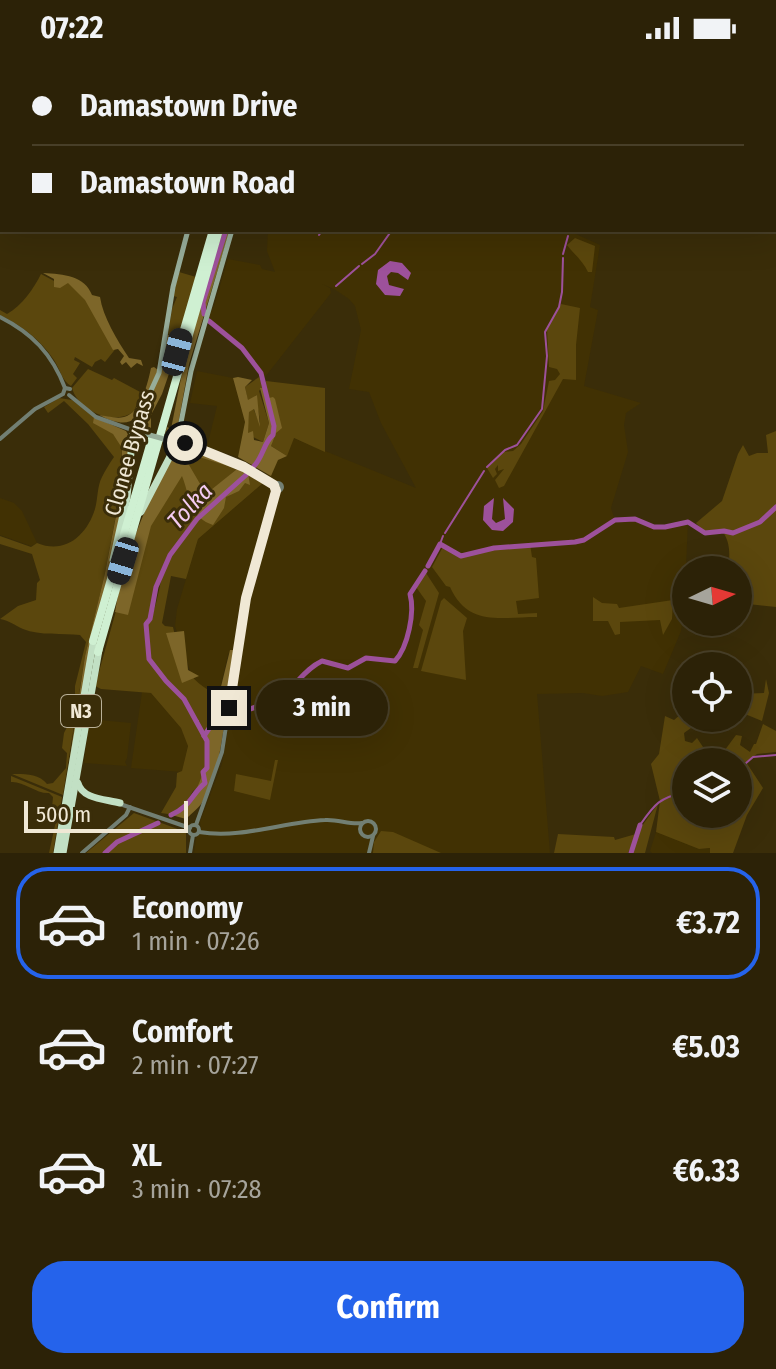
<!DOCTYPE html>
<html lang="en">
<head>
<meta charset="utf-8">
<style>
	body { margin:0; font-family:"Fira Sans Condensed",sans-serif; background:#382f15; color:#f1f3f6; height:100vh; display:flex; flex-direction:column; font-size:30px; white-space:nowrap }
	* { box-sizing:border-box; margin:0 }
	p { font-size:26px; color:#a6a49b }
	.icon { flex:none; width:44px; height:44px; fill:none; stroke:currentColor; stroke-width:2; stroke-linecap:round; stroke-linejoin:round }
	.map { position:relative; height:797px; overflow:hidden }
	.side { display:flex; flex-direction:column; background:#2c2207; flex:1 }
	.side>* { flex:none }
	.guide { position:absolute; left:0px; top:0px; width:776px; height:176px; box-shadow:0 8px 32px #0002,0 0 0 2px #483f28; display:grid; align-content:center; height:176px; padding:0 32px; background:#2c2207 }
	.needle { width:52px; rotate:85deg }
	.buttons { position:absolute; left:672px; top:500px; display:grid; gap:16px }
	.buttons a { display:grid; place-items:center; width:80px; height:80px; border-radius:50%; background:#2c2207; box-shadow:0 8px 32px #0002,0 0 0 2px #483f28; font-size:40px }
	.scale { position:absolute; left:24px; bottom:20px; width:164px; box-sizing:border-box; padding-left:8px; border:4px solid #f0e8d5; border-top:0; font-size:22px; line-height:28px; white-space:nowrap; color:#f0e8d5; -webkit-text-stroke:6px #3a2d09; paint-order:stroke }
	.end { position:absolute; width:36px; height:36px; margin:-18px; border:10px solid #f0e8d5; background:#111; box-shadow:0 0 0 4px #111 }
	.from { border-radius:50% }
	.bubble { position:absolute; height:56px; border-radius:28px; background:#2c2207; box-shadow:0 8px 32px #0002,0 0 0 2px #483f28; font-size:26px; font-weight:700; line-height:56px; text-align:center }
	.car { position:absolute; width:24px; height:48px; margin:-24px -12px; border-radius:10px; box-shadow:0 0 6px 2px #0007; background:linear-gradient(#222 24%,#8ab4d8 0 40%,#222 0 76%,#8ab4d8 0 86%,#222 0) }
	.guide b { display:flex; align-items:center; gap:28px; height:76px; font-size:30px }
	.guide b+b { border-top:2px solid #483f28 }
	.guide i { width:20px; height:20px; background:#f1f3f6 }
	ul { padding:14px 0 0; list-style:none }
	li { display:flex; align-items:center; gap:24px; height:112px; margin:0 16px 12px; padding:0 16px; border:4px solid transparent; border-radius:32px }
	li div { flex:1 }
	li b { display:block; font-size:30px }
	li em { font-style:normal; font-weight:700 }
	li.active { border-color:#2563eb }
	li>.icon { width:72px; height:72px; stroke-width:1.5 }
	.action { display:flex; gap:16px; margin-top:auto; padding:16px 32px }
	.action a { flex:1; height:92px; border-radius:32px; background:#2563eb; color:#fff; font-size:32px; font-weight:700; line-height:92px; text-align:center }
	.status { display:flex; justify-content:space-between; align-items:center; height:56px; padding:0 40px; background:#2c2207; direction:ltr }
	.status svg { height:22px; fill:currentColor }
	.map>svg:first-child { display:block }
	.built { fill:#413103 }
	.green { fill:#5b470d; fill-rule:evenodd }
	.forest { fill:#7d6629; fill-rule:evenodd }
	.water { fill:#9d519b }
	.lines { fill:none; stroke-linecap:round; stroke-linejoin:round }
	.stream { stroke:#9d519b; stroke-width:2 }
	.river { stroke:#9d519b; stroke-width:5 }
	.tertiary { stroke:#727f73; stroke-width:4 }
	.secondary { stroke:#97ad9a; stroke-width:5 }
	.trunk { stroke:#c2e0c4; stroke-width:7 }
	.motorway { stroke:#cff0d2; stroke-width:8 }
	.secondary-bridge { stroke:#97ad9a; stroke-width:5 }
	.route { stroke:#f0e8d5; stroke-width:10 }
	.labels { text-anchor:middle; stroke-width:6; stroke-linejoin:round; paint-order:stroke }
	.shield { fill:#3a2d09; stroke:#b9b098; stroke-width:2 }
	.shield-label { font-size:20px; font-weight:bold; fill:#f0e8d5 }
	.street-label { font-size:22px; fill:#f0e8d5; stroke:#3a2d09 }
	.water-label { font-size:24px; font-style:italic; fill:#f4cbf2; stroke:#3a2d09 }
</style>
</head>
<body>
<div class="status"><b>07:22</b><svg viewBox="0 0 49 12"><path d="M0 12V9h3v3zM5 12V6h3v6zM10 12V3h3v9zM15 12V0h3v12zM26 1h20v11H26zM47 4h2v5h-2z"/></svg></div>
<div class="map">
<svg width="776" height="797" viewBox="0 0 776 797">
	<rect width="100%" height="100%" fill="#3a2d09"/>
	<g class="built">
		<polygon points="268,174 567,174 600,189 590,251 598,254 584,330 641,347 626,357 624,369 628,396 611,452 615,464 635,463 654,471 688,466 684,553 681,575 663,618 641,610 628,636 602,640 583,637 537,638 550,797 194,797 196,783 201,773 200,766 222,708 246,568 239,567 235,592 228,598 218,641 194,626 175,570 177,553 198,483 263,427 281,384 293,382 416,432 381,367 369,336 349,333 361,274 355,250 349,243 334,233 322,228 330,232 331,237 265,321 243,291 208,261 214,250 228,203 260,209 262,213 275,216 267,195"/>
		<polygon points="197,315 233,322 245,366 238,401 207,391 217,350 190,347"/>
		<polygon points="0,442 14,447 22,455 37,487 31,490 0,479"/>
		<polygon points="142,636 151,637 181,672 188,689 182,716 131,712"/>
		<polygon points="89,663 131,667 127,702 125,706 127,710 84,707"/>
		<polygon points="656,776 699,793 711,792 710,797 652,797 650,795"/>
	</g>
	<g class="green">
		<path d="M575,182L595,190L592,216H588C583,205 573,197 567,189Z"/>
		<polygon points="179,216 196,221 178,281 168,278 172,253 177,241 173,240"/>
		<path d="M41,218L56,226L65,222L84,238L117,291L105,306L101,303L95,306L92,311L75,301L74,304L80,307L73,318L77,322L71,330C62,325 60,313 54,304C40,283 22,270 0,259V254L7,258C22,250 34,232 41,218Z"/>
		<polygon points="561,248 580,252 576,289 576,324 563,323 504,430 499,432 495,424 504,413 498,415 498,409 495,413 497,418 493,422 487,412 503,396 513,395 521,388 543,355 549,325 555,324 560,318 557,313 549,311 547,273"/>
		<path d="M88,313L112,324L114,322L142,337L134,355C115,371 78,355 72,332Z"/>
		<path d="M259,321L263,330L259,335L269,367L263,386L247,378L249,355L253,352L260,368C260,358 256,350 257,339L248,345L245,331Z"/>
		<path d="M266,325L325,332V396L294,382L287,400L271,390C276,368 264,347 266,325Z"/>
		<path d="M59,342L72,344L94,361L118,382L122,392L119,443L105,517L85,600L63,739L12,718C22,718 39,717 47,728L53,727L66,712L67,697L62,692L64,677L75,655V630L86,586L80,579C63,577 40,580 23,573C14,569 10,565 0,563L18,550L36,544L37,527L40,524L32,498L0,488V480L31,491L37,487C65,499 87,479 95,453C98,443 97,430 102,421C105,415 109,408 114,401L88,368L64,345L48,357L44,351Z"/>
		<path d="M776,375V551L739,547L738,514H728C730,499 731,486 721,473L705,477L696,467L722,445L738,398L743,389L749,400L757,397H768L766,379Z"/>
		<path d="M188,397L237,413L201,444L199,458L168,499L155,528L150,561L145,571C159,557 158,520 170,500C189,468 221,444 248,417L263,427L198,483L186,523L171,520L162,567L165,570L173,571C181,606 185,623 219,640L205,680L185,641L174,633L149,601L145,574L148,602L168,629L184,643L208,690L207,712L200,730L193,735L183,752L168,758L161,757L176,731L177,717L182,715L188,690L181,672L151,637L101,633L95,630L128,512Z"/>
		<path d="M530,488L532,501L536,502L539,542L516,545L518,558L537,557V561C500,561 468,571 450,531L446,530L432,511L444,489L451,497L461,500L494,492Z"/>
		<polygon points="426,517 439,537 418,612 413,612 423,574 419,569 426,545 416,531"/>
		<polygon points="593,541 602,547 617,548 619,552 673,544 672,563 663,579 660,564 620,566 620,578 615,579 608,565 593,565"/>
		<polygon points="444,542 467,562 463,575 466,624 421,615 441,545"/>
		<polygon points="766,623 769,637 762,665 745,658 744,660 738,659 738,638 764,637"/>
		<path d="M686,654V662H705L684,677L685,685L692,687L697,682L703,691L713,697L710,701L712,704L719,702L736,679L742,680L740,689L750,696L754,688H756L763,668L776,675V696L757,698L746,706L763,732L747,759L733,797H710V792L699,793L656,776L660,745L651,708L659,698L665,660L674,664ZM686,706H738V758H686Z"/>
		<polygon points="275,704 278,704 270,744 234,735 236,718 271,725"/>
		<path d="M11,720L62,741L53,797H49L57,760L55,754L52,752L53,741L49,737C37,738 23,725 11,726Z"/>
		<polygon points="658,748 645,797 633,797 635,782 628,797 554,797 558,778 614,781 615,784 636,778"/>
		<polygon points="134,757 186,776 186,797 86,797"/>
		<polygon points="381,775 393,776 441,797 373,797 374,786"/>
	</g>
	<g class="forest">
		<polygon points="221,174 230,174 189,308 176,380 169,383 164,381 167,371 171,373 183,312"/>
		<path d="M43,217C64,218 85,220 92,239L100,241C103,261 117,284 129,302L141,304L143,310L137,307L131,312L126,306L122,309L120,306L124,300L118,293L113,294L85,244L68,227L60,232L54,231V223Z"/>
		<polygon points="167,278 175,283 172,309 162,338 151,359 151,372 149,376 144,376 139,368 162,311"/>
		<path d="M154,311L158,314C144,348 143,382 99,359C107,360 116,363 124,361C141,357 148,326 151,312Z"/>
		<polygon points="238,321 252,324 245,331 248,344 257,339 260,371 254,353 249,356 248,377 253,375 254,384 263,386 269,367 260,332 266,331 269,342 273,341 275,343 282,372 276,377 271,390 287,400 278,404 271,420 238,401 245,366 233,322"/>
		<polygon points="94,361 126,375 131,384 125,442 65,734 85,600 105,517 121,434 122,392 113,378 93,367"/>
		<path d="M192,394L248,417L250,429L245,427L239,435L226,441L224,452L213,469C189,461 190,440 182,420L151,470L128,559L115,556C124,501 146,444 175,398ZM196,400L237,413L206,438L189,409Z"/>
		<polygon points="184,575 188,614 199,620 182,627 166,577"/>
		<path d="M230,594H235C223,642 228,700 203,745C200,751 192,757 186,763L168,758C174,756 182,753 186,748C199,736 213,696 205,680L216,651Z"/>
	</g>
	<g class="water">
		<polygon points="390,205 402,207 411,217 408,224 398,217 391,216 387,220 389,229 404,233 400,240 385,239 376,228 378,214"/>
		<polygon points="494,442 492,463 496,467 505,463 503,442 514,453 513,466 503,475 492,474 483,464 484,450"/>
	</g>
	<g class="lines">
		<g class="stream">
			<polyline points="626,2 626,0"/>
			<polyline points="569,177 572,174"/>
			<polyline points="319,179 321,176"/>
			<polyline points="563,198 568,180"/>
			<polyline points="362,208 375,198 392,174"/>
			<polyline points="336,230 359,210"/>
			<polyline points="487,411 505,394 517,389 542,353 547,300 545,276 559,251 562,236 563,202"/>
			<polyline points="445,477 484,415"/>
			<polyline points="440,488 443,480"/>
			<polyline points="197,666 198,665"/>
			<polyline points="738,714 753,701 776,699"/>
			<path d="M640,769C656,746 659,743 686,735"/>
		</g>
		<g class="river">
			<polyline points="206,2 207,0"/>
			<polyline points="204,258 203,246 226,174"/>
			<path d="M209,265L242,292L261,317L274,370L273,379C264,386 263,401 254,410"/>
			<polyline points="428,510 440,488 461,500 494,492 575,486 584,484 615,464 635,463 654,471 665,471 688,466 705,477 724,475 733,477 760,466 776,451"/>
			<path d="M265,648C295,637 299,616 322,605L348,612L366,602L395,605C408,591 415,556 410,538L425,515"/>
			<polyline points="232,659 262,649"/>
			<polyline points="204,680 216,662 223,661"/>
			<path d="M171,759C191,750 190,740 205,727L203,716L207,712V685L184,643L166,625L149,603L146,568L150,563L156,531L170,499L197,463L246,419"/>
			<polyline points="105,797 117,786 158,767"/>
			<polyline points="631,797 640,769"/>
		</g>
		<g class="tertiary">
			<path d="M0,261C32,277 52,298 65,332"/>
			<polyline points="69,339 96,361 132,374"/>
			<polyline points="183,369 182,383 189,389"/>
			<polyline points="0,383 35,353 63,338 65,332 70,333"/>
			<polyline points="177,387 232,405 274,429"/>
			<circle cx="278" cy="431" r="4"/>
			<polyline points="120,748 190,772"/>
			<circle cx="368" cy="773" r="8"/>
			<circle cx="194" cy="774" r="5"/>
			<polyline points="196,769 222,696 246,542 276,435"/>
			<path d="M199,776C242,783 283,766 325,764C338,763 350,769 362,767"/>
			<polyline points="82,797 126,759 130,751"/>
			<polyline points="190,797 193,779"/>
			<polyline points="369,797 373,780"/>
		</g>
		<g class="secondary">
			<polyline points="96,0 105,2"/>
			<polyline points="269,0 271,2"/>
			<polyline points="0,2 48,0"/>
			<polyline points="214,2 215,0"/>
			<polyline points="146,378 133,374 159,317 173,231 188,174"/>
			<polyline points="164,383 177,387 191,315 232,174"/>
		</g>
		<g class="trunk">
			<polyline points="141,456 177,387"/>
			<polyline points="113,504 127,441 133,374"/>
			<path d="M78,727C82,743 105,743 120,747"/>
			<polyline points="57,797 94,582"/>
			<polyline points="63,797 99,594"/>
		</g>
		<g class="motorway">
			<polyline points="275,2 276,0"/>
			<polyline points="282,2 283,0"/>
			<polyline points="302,2 303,0"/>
			<polyline points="174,308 213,174"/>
			<polyline points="93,585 152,382"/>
			<polyline points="98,596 219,174"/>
		</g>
		<polyline class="secondary-bridge" points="146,378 164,383"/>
	</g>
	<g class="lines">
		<polyline class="route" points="185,387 244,411 274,429 276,435 246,542 229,652"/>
	</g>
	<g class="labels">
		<rect class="shield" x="61" y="639" width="40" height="32" rx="6"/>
		<g class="shield-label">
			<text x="81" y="662">N3</text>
		</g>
		<g class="street-label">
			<text transform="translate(129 397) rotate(-74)" y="8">Clonee Bypass</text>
		</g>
		<g class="water-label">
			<text transform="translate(190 450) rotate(-47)" y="8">Tolka</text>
		</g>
	</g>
</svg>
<div class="buttons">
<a><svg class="needle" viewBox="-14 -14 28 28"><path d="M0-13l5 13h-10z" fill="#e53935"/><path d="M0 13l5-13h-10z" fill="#a6a49b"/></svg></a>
<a><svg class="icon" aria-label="locate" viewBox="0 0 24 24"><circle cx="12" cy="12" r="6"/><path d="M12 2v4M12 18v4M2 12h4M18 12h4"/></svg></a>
<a><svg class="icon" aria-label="layers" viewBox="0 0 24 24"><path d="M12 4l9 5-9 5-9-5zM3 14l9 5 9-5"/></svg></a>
</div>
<div class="scale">500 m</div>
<i class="end from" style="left:185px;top:387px"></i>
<i class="end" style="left:229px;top:652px"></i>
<div class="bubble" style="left:256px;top:624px;width:132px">3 min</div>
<i class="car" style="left:177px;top:296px;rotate:15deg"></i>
<i class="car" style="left:123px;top:505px;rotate:197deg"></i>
<div class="guide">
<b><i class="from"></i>Damastown Drive</b>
<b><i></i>Damastown Road</b>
</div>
</div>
<section class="side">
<ul>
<li class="active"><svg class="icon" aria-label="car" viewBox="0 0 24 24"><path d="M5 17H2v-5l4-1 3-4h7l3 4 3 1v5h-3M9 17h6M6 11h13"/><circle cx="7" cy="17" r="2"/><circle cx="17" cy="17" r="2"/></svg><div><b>Economy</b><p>1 min · 07:26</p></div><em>€3.72</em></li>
<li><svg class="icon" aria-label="car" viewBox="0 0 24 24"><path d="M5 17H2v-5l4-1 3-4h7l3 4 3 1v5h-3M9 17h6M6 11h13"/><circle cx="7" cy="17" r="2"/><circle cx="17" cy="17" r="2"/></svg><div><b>Comfort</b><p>2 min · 07:27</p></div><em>€5.03</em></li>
<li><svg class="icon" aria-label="car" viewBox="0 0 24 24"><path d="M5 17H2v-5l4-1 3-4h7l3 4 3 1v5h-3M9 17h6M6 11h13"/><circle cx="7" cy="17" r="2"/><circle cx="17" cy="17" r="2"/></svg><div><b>XL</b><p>3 min · 07:28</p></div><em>€6.33</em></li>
</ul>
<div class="action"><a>Confirm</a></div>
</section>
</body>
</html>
